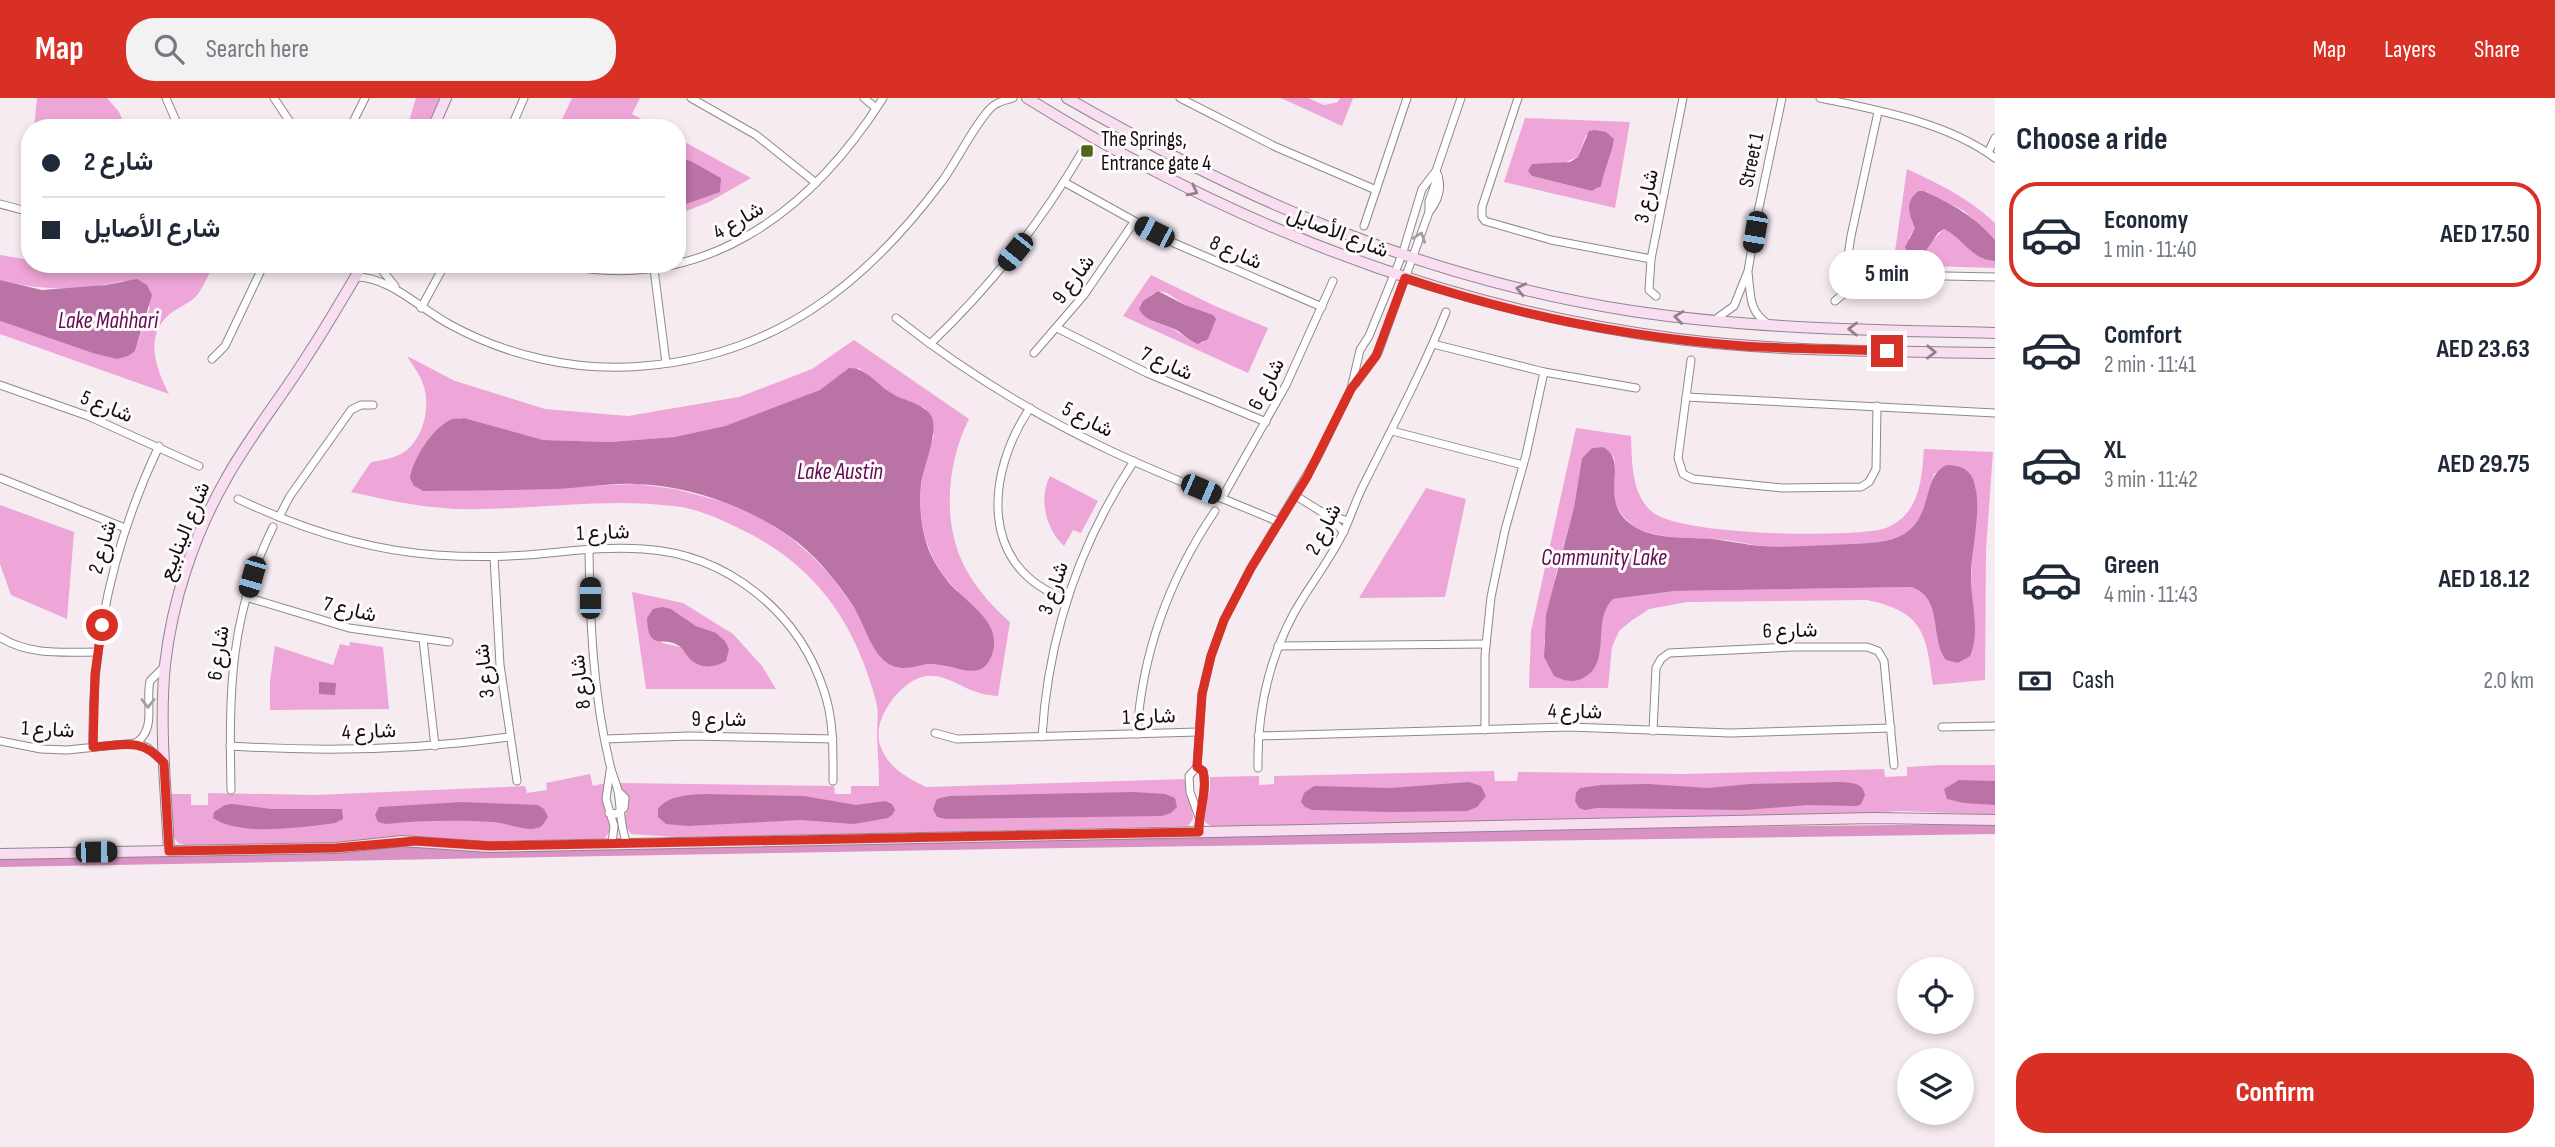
<!DOCTYPE html>
<html lang="en">
<head>
<meta charset="utf-8">
<style>
	body { margin:0; font-family:"Sofia Sans Condensed",Vazirmatn,sans-serif; background:#f2f2f3; color:#1f2937; height:100vh; display:flex; flex-direction:column; font-size:26px; white-space:nowrap }
	* { box-sizing:border-box; margin:0 }
	p { font-size:23px; color:#747a83 }
	.icon { flex:none; width:38px; height:38px; fill:none; stroke:currentColor; stroke-width:2; stroke-linecap:round; stroke-linejoin:round }
	.map { position:relative; flex:1; overflow:hidden }
	.details { display:flex; flex-direction:column; background:#fff; width:560px }
	.details>* { flex:none }
	.top-card { position:absolute; left:21px; top:21px; width:665px; height:154px; border-radius:28px; box-shadow:0 4px 10px #0003; display:grid; align-content:center; height:154px; padding:0 21px; background:#fff }
	.controls { position:absolute; left:1897px; top:859px; display:grid; gap:14px }
	.controls a { display:grid; place-items:center; width:77px; height:77px; border-radius:50%; background:#fff; box-shadow:0 4px 10px #0003; font-size:35px }
	.end { position:absolute; width:32px; height:32px; margin:-16px; border:9px solid #d93025; background:#fff; box-shadow:0 0 0 4px #fff }
	.from { border-radius:50% }
	.bubble { position:absolute; height:49px; border-radius:24px; background:#fff; box-shadow:0 4px 10px #0003; font-size:23px; font-weight:700; line-height:49px; text-align:center }
	.car { position:absolute; width:21px; height:42px; margin:-21px -10px; border-radius:9px; box-shadow:0 0 5px 2px #0007; background:linear-gradient(#222 24%,#8ab4d8 0 40%,#222 0 76%,#8ab4d8 0 86%,#222 0) }
	.top-card b { display:flex; align-items:center; gap:24px; height:66px; font-size:26px }
	.top-card b+b { border-top:2px solid #e0e1e3 }
	.top-card i { width:18px; height:18px; background:#1f2937 }
	ul { padding:0; list-style:none }
	li { display:flex; align-items:center; gap:21px; height:105px; margin:0 14px 10px; padding:0 7px; border:4px solid transparent; border-radius:28px }
	li div { flex:1 }
	li b { display:block; font-size:26px }
	li em { font-style:normal; font-weight:700 }
	li.current { border-color:#d93025 }
	li>.icon { width:63px; height:63px; stroke-width:1.5 }
	h2 { padding:0 21px; font-size:32px; line-height:84px }
	.pay { display:flex; align-items:center; gap:18px; height:77px; padding:0 21px; font-size:26px }
	.pay p { margin-inline-start:auto }
	.button { display:flex; gap:14px; margin-top:auto; padding:14px 21px }
	.button a { flex:1; height:80px; border-radius:28px; background:#d93025; color:#fff; font-size:28px; font-weight:700; line-height:80px; text-align:center }
	header { display:flex; align-items:center; gap:42px; box-sizing:border-box; height:98px; padding:0 35px; background:#d93025; color:#fff }
	header strong { font-size:33px }
	nav { display:flex; gap:38px; margin-inline-start:auto; font-size:24px }
	.search { width:490px; height:63px; background:#f2f2f3; display:flex; align-items:center; gap:18px; box-sizing:border-box; padding:0 24px; border-radius:28px; color:#747a83; font-size:26px }
	main { display:flex; flex:1; min-height:0 }
	.map>svg:first-child { display:block }
	.green { fill:#eda6d7; fill-rule:evenodd }
	.forest { fill:#d992c3 }
	.water { fill:#b974a5 }
	.lines { fill:none; stroke-linecap:round; stroke-linejoin:round }
	.street-casing { stroke:#90878c; stroke-width:9 }
	.secondary-casing { stroke:#90878c; stroke-width:12 }
	.street { stroke:#fff; stroke-width:7 }
	.secondary { stroke:#f8def0; stroke-width:10 }
	.oneway { stroke:#91818c }
	.oneway2 { stroke:#a19fa0 }
	.route { stroke:#d93025; stroke-width:9 }
	.poi-dot { fill:#4e6718; stroke:#fefafc; stroke-width:2.5 }
	.labels { text-anchor:middle; stroke-width:6; stroke-linejoin:round; paint-order:stroke }
	.poi-label { font-size:21px; fill:#130f11; stroke:#fefafc; text-anchor:start }
	.street-label { font-size:21px; fill:#130f11; stroke:#fefafc }
	.water-label { font-size:23px; font-style:italic; fill:#600b4f; stroke:#fefafc }
</style>
</head>
<body>
<header>
<strong>Map</strong>
<div class="search"><svg class="icon" aria-label="search" viewBox="0 0 24 24"><circle cx="10" cy="10" r="6"/><path d="M15 15l6 6"/></svg>Search here</div>
<nav><a>Map</a><a>Layers</a><a>Share</a></nav>
</header>
<main>
<div class="map">
<svg width="1995" height="1049" viewBox="0 0 1995 1049">
	<rect width="100%" height="100%" fill="#f5ebf1"/>
	<g class="green">
		<polygon points="37,0 107,0 119,14 126,30 34,30"/>
		<polygon points="416,0 440,0 426,30 407,30"/>
		<polygon points="572,0 640,0 632,16 658,30 597,30 590,23 570,30 558,30"/>
		<polygon points="1281,0 1308,0 1324,7 1338,4 1340,0 1353,0 1342,28"/>
		<path d="M1525,20L1630,24L1615,110L1504,84ZM1586,37L1614,41C1612,60 1604,73 1597,91L1592,93L1532,78L1578,59Z"/>
		<path d="M677,40L751,80L709,104L677,117V106C696,106 708,92 721,80L691,63L677,58Z"/>
		<path d="M1907,71C1941,87 1967,99 1995,125V142L1964,113L1925,93L1915,130L1908,141L1933,142L1944,131C1964,141 1971,162 1995,163V170L1893,167Z"/>
		<path d="M0,157L30,162V166L65,169L214,166C209,176 204,187 198,196C192,204 179,209 171,215C143,237 156,270 169,296L0,236V223L29,233L135,253L150,209L123,183C81,193 41,193 0,182Z"/>
		<path d="M1151,177L1215,208L1268,230L1248,275L1123,218ZM1158,193L1167,195L1185,207L1213,218L1203,245L1193,244L1170,229L1153,224L1151,197Z"/>
		<path d="M854,242L969,321C951,356 944,404 955,444C963,475 986,503 1010,524L998,598C991,597 983,597 977,594C959,589 946,576 927,578C901,581 871,622 880,647C888,670 906,679 926,689L1185,681L1193,717V721L1188,728L689,740L631,736L624,726C628,700 629,710 619,685L834,688L835,696H851V688H879C879,672 878,656 877,640C877,628 879,614 876,603C854,521 813,464 734,428C716,419 694,410 674,408C611,400 546,410 483,411C438,413 395,404 351,394L371,364C383,362 397,360 407,352C424,337 431,308 423,286C420,276 412,267 407,258L455,283L545,311L628,318L739,299L812,271ZM859,270L890,295L925,310L934,338C914,387 914,444 950,485C969,507 989,514 994,544L973,573L932,566L897,570L832,479L812,458L790,439L754,416L724,404L675,391L636,386L460,393H423L414,388L453,321L464,320L542,342L610,344L674,339L725,328L821,292Z"/>
		<path d="M1576,330L1631,338C1632,364 1631,394 1651,413C1679,438 1839,439 1878,432C1886,431 1895,426 1901,421C1921,404 1922,375 1924,351L1993,354L1986,452L1985,582L1933,587C1926,534 1923,514 1867,502L1687,504L1649,511L1631,523L1619,533L1612,549L1608,590H1529L1531,533ZM1603,349L1614,359C1619,385 1605,402 1628,423C1649,444 1697,439 1725,442C1737,443 1750,447 1762,448C1793,450 1879,452 1904,436C1926,422 1927,399 1934,376L1947,367L1961,369L1975,386L1976,395L1971,483L1974,522L1972,554L1959,565L1946,562C1929,539 1944,500 1911,489L1675,493L1613,501C1588,525 1615,564 1580,581L1546,564L1544,545L1556,476L1574,409L1582,360L1592,350Z"/>
		<path d="M1050,378L1098,403L1081,435L1073,432L1064,448C1046,432 1038,400 1050,378Z"/>
		<polygon points="1426,390 1466,401 1445,499 1359,500"/>
		<polygon points="0,407 74,434 67,521 11,497 0,466"/>
		<path d="M632,494L683,505L733,536L762,568L776,591H646ZM671,511L696,528L721,539L680,549L662,545Z"/>
		<polygon points="350,544 383,549 389,611 270,612 270,583 275,548 333,567 340,546 349,548"/>
		<polygon points="1940,667 1995,667 1995,717 1902,713 1833,717 1214,730 1203,723 1201,717 1210,692 1210,679 1259,678 1259,687 1274,686 1274,678 1494,673 1495,683 1517,683 1518,674 1683,676 1884,671 1885,679 1907,678 1907,669"/>
		<polygon points="590,676 593,688 605,685 602,702 612,731 604,741 489,743 407,738 347,745 189,748 178,745 173,738 171,696 191,696 191,707 208,707 208,695 315,697 525,688 527,695 547,692 546,685"/>
	</g>
	<polygon class="forest" points="1995,726 1995,736 999,751 0,769 0,756 1199,734"/>
	<g class="water">
		<path d="M1595,32L1606,34L1614,41C1612,58 1604,71 1601,88L1592,93L1532,78L1528,73L1532,66L1570,64L1578,59L1589,33Z"/>
		<polygon points="677,58 691,63 721,80 720,94 686,106 677,106"/>
		<path d="M1919,93H1924C1952,106 1974,118 1995,142V163C1971,162 1964,141 1944,131L1938,135L1923,157L1908,155L1905,149L1915,130C1909,116 1904,103 1919,93Z"/>
		<polygon points="137,181 147,187 152,197 135,253 128,258 117,261 93,255 0,223 0,182 42,192 106,187"/>
		<path d="M1158,193L1185,207L1213,217L1216,221L1208,241L1198,246C1190,243 1185,238 1178,233C1165,225 1147,226 1139,211L1143,203Z"/>
		<path d="M849,270C866,270 875,284 888,293C900,302 921,304 930,316C941,330 923,368 921,387C919,408 921,430 928,450C933,463 941,475 950,486C970,507 1008,528 989,563C981,578 963,572 951,569C944,568 936,566 930,566C918,567 904,573 893,568C872,560 865,526 853,508C836,482 814,455 789,438C746,408 688,387 635,386C609,385 582,390 556,391C511,392 467,393 423,393L414,388L410,380C413,361 433,328 453,321C456,320 460,321 464,320L543,342L610,344L674,339L725,328L820,292Z"/>
		<path d="M1603,349C1631,365 1596,402 1632,427C1653,442 1686,439 1710,441C1727,442 1745,447 1762,448C1793,450 1823,447 1853,446C1870,445 1889,445 1904,436C1935,416 1921,378 1947,367C1959,367 1968,370 1973,381C1984,409 1970,453 1971,483C1972,506 1980,537 1970,558L1958,565L1946,562C1929,539 1944,500 1911,489L1675,493L1613,501C1590,523 1614,567 1581,581C1572,585 1562,582 1554,578L1544,559L1546,517L1574,409L1582,360L1592,350Z"/>
		<path d="M662,509L671,511L696,528L716,535L725,543L729,551L726,563C715,570 700,571 690,561C686,557 684,551 679,548C664,537 648,555 647,520L653,511Z"/>
		<polygon points="319,584 336,585 335,597 319,596"/>
		<polygon points="1959,682 1995,683 1995,707 1964,705 1947,701 1944,691"/>
		<polygon points="1469,684 1481,688 1486,698 1477,709 1467,713 1392,714 1312,712 1305,709 1301,704 1304,695 1314,688 1391,690"/>
		<path d="M1841,684C1851,685 1863,684 1865,697L1861,706L1857,708L1807,707L1746,712L1597,710L1585,712L1579,710L1575,703L1576,695L1580,690L1601,687L1648,686L1708,690L1750,686Z"/>
		<polygon points="1133,694 1165,696 1175,700 1177,709 1171,715 1162,718 946,721 937,719 933,711 937,701 949,698"/>
		<path d="M705,696L804,698L856,707L885,703L892,706L895,712L892,717L888,720L854,726L801,722L688,728L666,726L658,719V711C668,697 689,697 705,696Z"/>
		<path d="M462,704L538,707L544,711L548,719C545,723 543,729 537,730C525,734 507,725 494,724C459,722 421,722 386,726L378,724L375,717L379,709Z"/>
		<path d="M232,706L271,711H342L343,721L335,725C302,729 241,739 213,720L214,714L225,707Z"/>
	</g>
	<g class="lines">
		<g class="street-casing">
			<g id="street">
				<polyline points="166,0 179,30"/>
				<polyline points="274,0 294,30"/>
				<polyline points="691,0 756,37 816,85"/>
				<polyline points="864,0 876,10"/>
				<polyline points="1180,0 1276,49 1376,92"/>
				<polyline points="1518,0 1482,109 1482,119 1485,123 1551,142 1651,161"/>
				<path d="M1820,0C1877,12 1946,24 1995,60"/>
				<polyline points="350,30 365,0"/>
				<polyline points="511,30 524,0"/>
				<polyline points="1988,55 1995,40"/>
				<polyline points="1064,84 1174,145 1322,209"/>
				<polyline points="0,106 30,114"/>
				<polyline points="1429,113 1429,103 1438,78"/>
				<polyline points="1364,128 1407,0"/>
				<polyline points="377,166 395,188"/>
				<path d="M560,166C702,197 810,115 883,0"/>
				<polyline points="654,171 666,265"/>
				<path d="M1748,175C1751,196 1748,213 1768,226"/>
				<polyline points="1846,176 1995,179"/>
				<path d="M356,179C390,179 419,210 449,226C507,258 576,274 643,268C775,258 866,186 943,82C956,64 979,19 993,8C999,3 1006,2 1013,0"/>
				<polyline points="1656,198 1649,192 1651,161 1683,0"/>
				<polyline points="1835,203 1842,197 1851,138 1878,14"/>
				<polyline points="421,210 445,166"/>
				<path d="M896,220C962,272 1035,317 1111,353C1166,379 1223,400 1279,424"/>
				<polyline points="1716,221 1734,208 1748,173 1758,114 1782,0"/>
				<polyline points="1057,230 1147,275 1266,324"/>
				<path d="M930,246C990,189 1040,126 1082,54"/>
				<polyline points="1433,246 1544,274 1636,290"/>
				<polyline points="1034,255 1084,197 1134,124"/>
				<polyline points="212,261 225,248 264,166"/>
				<polyline points="1691,262 1678,360 1683,376 1693,381 1782,390 1861,389 1869,384 1876,371 1877,308"/>
				<path d="M1356,285L1378,255L1429,114C1439,102 1443,88 1436,73"/>
				<polyline points="0,287 88,318 199,368"/>
				<polyline points="1686,299 1995,315"/>
				<path d="M1030,310C986,375 978,470 1066,501"/>
				<polyline points="1392,333 1523,367"/>
				<polyline points="0,380 125,430"/>
				<polyline points="1296,398 1325,416 1344,434"/>
				<polyline points="1222,400 1286,287 1333,183"/>
				<path d="M238,401C301,431 367,452 436,457C466,459 497,459 527,457C565,454 604,448 643,451C727,456 799,514 824,593C834,622 833,653 833,683"/>
				<polyline points="1326,416 1348,423"/>
				<polyline points="279,419 290,398 351,312 361,307 373,307"/>
				<path d="M589,452C590,523 593,597 610,667C612,676 616,684 618,693C621,711 620,729 627,746"/>
				<polyline points="494,459 500,567 517,683"/>
				<polyline points="246,499 349,530 449,544"/>
				<path d="M0,539C29,558 65,554 98,554"/>
				<polyline points="423,541 435,648"/>
				<polyline points="1278,548 1486,546"/>
				<polyline points="1942,629 1995,628"/>
				<polyline points="1485,632 1485,557 1491,499 1505,432 1526,357 1544,274"/>
				<polyline points="1653,633 1656,570 1661,561 1669,555 1793,549 1867,549 1878,553 1884,563 1894,667"/>
				<polyline points="935,635 957,641 1198,634"/>
				<path d="M1137,636C1142,554 1169,481 1215,413"/>
				<polyline points="1258,638 1569,629 1730,635 1891,630"/>
				<path d="M1042,639C1048,538 1078,448 1134,363"/>
				<polyline points="605,641 689,638 833,641"/>
				<polyline points="0,643 41,651 67,652 136,645 148,650 164,665"/>
				<path d="M136,645C157,631 145,604 150,583L165,568"/>
				<path d="M230,648C324,654 416,652 509,639"/>
				<path d="M93,649C91,544 114,443 159,348"/>
				<path d="M1197,669L1203,673C1208,693 1198,714 1199,734"/>
				<path d="M1258,670C1257,615 1268,563 1294,515C1309,488 1328,465 1342,437C1350,421 1355,404 1363,388C1392,330 1422,274 1446,214"/>
				<polyline points="610,673 606,701 614,728 612,746"/>
				<path d="M231,692C229,595 229,518 273,429"/>
				<polyline points="609,715 616,716 624,710 625,700 618,693"/>
				<polyline points="1199,719 1190,694 1189,678 1197,669 1202,596 1211,558 1224,522 1251,470 1317,360 1351,291 1360,252 1369,238 1402,157 1422,91 1436,73 1461,0"/>
			</g>
		</g>
		<g class="secondary-casing">
			<g id="secondary">
				<path d="M1027,0C1226,124 1444,211 1678,241C1783,254 1889,253 1995,255"/>
				<path d="M1067,0C1246,103 1425,181 1632,213C1752,231 1873,232 1995,235"/>
				<polyline points="433,30 446,0"/>
				<path d="M169,753C166,691 159,628 165,567C172,503 194,437 226,381C248,341 277,305 302,266C324,233 343,200 363,166"/>
				<polyline points="0,756 336,750 402,743 490,749 1875,720 1995,722"/>
			</g>
		</g>
		<use href="#street" class="street"/>
		<use href="#secondary" class="secondary"/>
	</g>
	<defs><path id="oneway-chevron" d="M-2-3.5L2.5 0L-2 3.5" fill="none" stroke-width="1.6" stroke-linecap="round" stroke-linejoin="round" transform="scale(1.75)"/></defs>
	<g class="oneway">
		<use href="#oneway-chevron" transform="translate(1193 93) rotate(27)"/>
		<use href="#oneway-chevron" transform="translate(1521 191) rotate(-167)"/>
		<use href="#oneway-chevron" transform="translate(1679 219) rotate(-173)"/>
		<use href="#oneway-chevron" transform="translate(1853 231) rotate(-179)"/>
		<use href="#oneway-chevron" transform="translate(1931 254) rotate(1)"/>
	</g>
	<g class="oneway2">
		<use href="#oneway-chevron" transform="translate(1420 139) rotate(-71)"/>
		<use href="#oneway-chevron" transform="translate(148 605) rotate(90)"/>
	</g>
	<g class="lines">
		<path class="route" d="M102,527L95,576L93,649C123,647 142,639 164,665L169,753L336,750L415,743L490,748L1199,734C1198,714 1208,693 1203,673L1197,669L1202,596L1211,558L1224,522L1251,470L1307,379L1351,291L1376,258L1405,180C1514,217 1629,239 1743,248C1791,251 1839,251 1887,253"/>
	</g>
	<rect class="poi-dot" x="1080" y="46" width="14" height="14" rx="3.5"/>
	<g class="labels">
		<g class="poi-label">
			<text x="1101" y="48">The Springs,<tspan x="1101" dy="24">Entrance gate 4</tspan></text>
		</g>
		<g class="street-label">
			<text transform="translate(1751 62) rotate(-78)" y="7">Street 1</text>
			<text transform="translate(1646 98) rotate(-79)" y="7">شارع 3</text>
			<text transform="translate(738 122) rotate(-30)" y="7">شارع 4</text>
			<text transform="translate(1338 134) rotate(21)" y="7">شارع الأصايل</text>
			<text transform="translate(1236 154) rotate(24)" y="7">شارع 8</text>
			<text transform="translate(1073 181) rotate(-53)" y="7">شارع 9</text>
			<text transform="translate(1167 265) rotate(24)" y="7">شارع 7</text>
			<text transform="translate(1266 286) rotate(-63)" y="7">شارع 6</text>
			<text transform="translate(107 308) rotate(22)" y="7">شارع 5</text>
			<text transform="translate(1088 321) rotate(27)" y="7">شارع 5</text>
			<text transform="translate(1323 431) rotate(-63)" y="7">شارع 2</text>
			<text transform="translate(184 433) rotate(-68)" y="7">شارع الينابيع</text>
			<text transform="translate(603 434) rotate(-2)" y="7">شارع 1</text>
			<text transform="translate(102 449) rotate(-74)" y="7">شارع 2</text>
			<text transform="translate(1053 490) rotate(-71)" y="7">شارع 3</text>
			<text transform="translate(350 511) rotate(13)" y="7">شارع 7</text>
			<text transform="translate(1790 532) rotate(-1)" y="7">شارع 6</text>
			<text transform="translate(218 555) rotate(-82)" y="7">شارع 6</text>
			<text transform="translate(484 573) rotate(-96)" y="7">شارع 3</text>
			<text transform="translate(580 584) rotate(-97)" y="7">شارع 8</text>
			<text transform="translate(1575 613) rotate(1)" y="7">شارع 4</text>
			<text transform="translate(1149 618) rotate(-2)" y="7">شارع 1</text>
			<text x="719" y="628">شارع 9</text>
			<text transform="translate(48 631) rotate(3)" y="7">شارع 1</text>
			<text transform="translate(369 633) rotate(-2)" y="7">شارع 4</text>
		</g>
		<g class="water-label">
			<text x="108" y="230">Lake Mahhari</text>
			<text x="840" y="381">Lake Austin</text>
			<text x="1604" y="467">Community Lake</text>
		</g>
	</g>
</svg>
<div class="controls">
<a><svg class="icon" aria-label="locate" viewBox="0 0 24 24"><circle cx="12" cy="12" r="6"/><path d="M12 2v4M12 18v4M2 12h4M18 12h4"/></svg></a>
<a><svg class="icon" aria-label="layers" viewBox="0 0 24 24"><path d="M12 4l9 5-9 5-9-5zM3 14l9 5 9-5"/></svg></a>
</div>
<i class="end from" style="left:102px;top:527px"></i>
<i class="end" style="left:1887px;top:253px"></i>
<div class="bubble" style="left:1829px;top:152px;width:116px">5 min</div>
<i class="car" style="left:1154px;top:134px;rotate:297deg"></i>
<i class="car" style="left:1755px;top:134px;rotate:190deg"></i>
<i class="car" style="left:1015px;top:154px;rotate:219deg"></i>
<i class="car" style="left:1201px;top:391px;rotate:113deg"></i>
<i class="car" style="left:252px;top:479px;rotate:196deg"></i>
<i class="car" style="left:590px;top:500px;rotate:0deg"></i>
<i class="car" style="left:96px;top:754px;rotate:89deg"></i>
<div class="top-card">
<b><i class="from"></i>شارع 2</b>
<b><i></i>شارع الأصايل</b>
</div>
</div>
<section class="details">
<h2>Choose a ride</h2>
<ul>
<li class="current"><svg class="icon" aria-label="car" viewBox="0 0 24 24"><path d="M5 17H2v-5l4-1 3-4h7l3 4 3 1v5h-3M9 17h6M6 11h13"/><circle cx="7" cy="17" r="2"/><circle cx="17" cy="17" r="2"/></svg><div><b>Economy</b><p>1 min · 11:40</p></div><em>AED 17.50</em></li>
<li><svg class="icon" aria-label="car" viewBox="0 0 24 24"><path d="M5 17H2v-5l4-1 3-4h7l3 4 3 1v5h-3M9 17h6M6 11h13"/><circle cx="7" cy="17" r="2"/><circle cx="17" cy="17" r="2"/></svg><div><b>Comfort</b><p>2 min · 11:41</p></div><em>AED 23.63</em></li>
<li><svg class="icon" aria-label="car" viewBox="0 0 24 24"><path d="M5 17H2v-5l4-1 3-4h7l3 4 3 1v5h-3M9 17h6M6 11h13"/><circle cx="7" cy="17" r="2"/><circle cx="17" cy="17" r="2"/></svg><div><b>XL</b><p>3 min · 11:42</p></div><em>AED 29.75</em></li>
<li><svg class="icon" aria-label="car" viewBox="0 0 24 24"><path d="M5 17H2v-5l4-1 3-4h7l3 4 3 1v5h-3M9 17h6M6 11h13"/><circle cx="7" cy="17" r="2"/><circle cx="17" cy="17" r="2"/></svg><div><b>Green</b><p>4 min · 11:43</p></div><em>AED 18.12</em></li>
</ul>
<div class="pay"><svg class="icon" aria-label="cash" viewBox="0 0 24 24"><path d="M3 7h18v10H3z"/><circle cx="12" cy="12" r="2"/></svg>Cash<p>2.0 km</p></div>
<div class="button"><a>Confirm</a></div>
</section>
</main>
</body>
</html>
